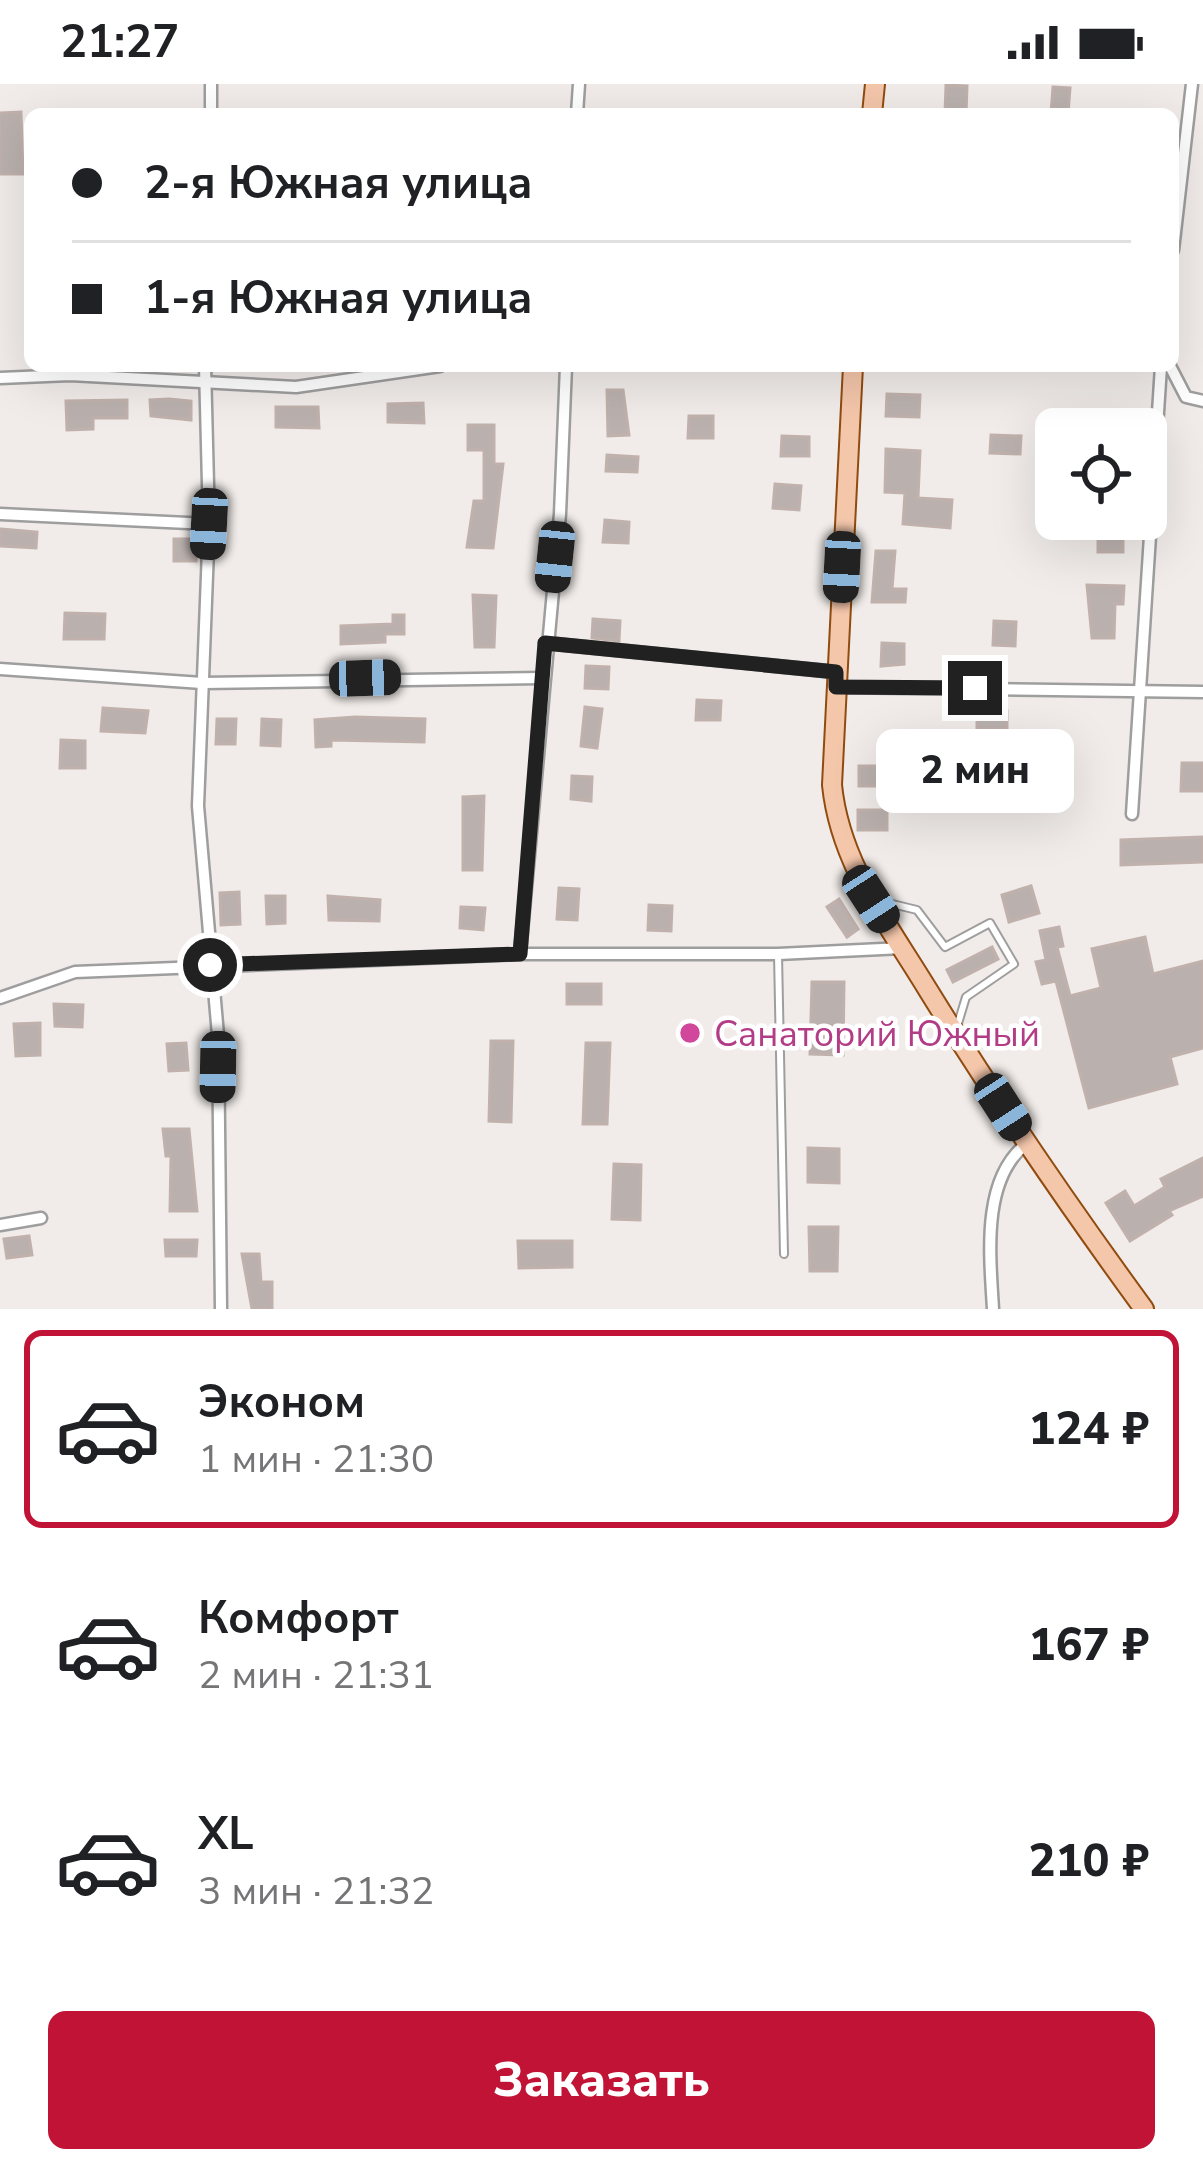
<!DOCTYPE html>
<html lang="ru">
<head>
<meta charset="utf-8">
<style>
	body { margin:0; font-family:"Nunito Sans",sans-serif; background:#f6f6f6; color:#202124; height:100vh; display:flex; flex-direction:column; font-size:45px; white-space:nowrap }
	* { box-sizing:border-box; margin:0 }
	p { font-size:39px; color:#757577 }
	.icon { flex:none; width:66px; height:66px; fill:none; stroke:currentColor; stroke-width:2; stroke-linecap:round; stroke-linejoin:round }
	.map { position:relative; height:1225px; overflow:hidden }
	.panel { display:flex; flex-direction:column; background:#fff; flex:1 }
	.panel>* { flex:none }
	.top-card { position:absolute; left:24px; top:24px; width:1155px; height:264px; border-radius:18px; box-shadow:0 12px 48px #0002; display:grid; align-content:center; height:264px; padding:0 48px; background:#fff }
	.fabs { position:absolute; left:1035px; top:324px; display:grid; gap:24px }
	.fabs a { display:grid; place-items:center; width:132px; height:132px; border-radius:18px; background:#fff; box-shadow:0 12px 48px #0002; font-size:60px }
	.end { position:absolute; width:54px; height:54px; margin:-27px; border:15px solid #212121; background:#fff; box-shadow:0 0 0 6px #fff }
	.from { border-radius:50% }
	.bubble { position:absolute; height:84px; border-radius:18px; background:#fff; box-shadow:0 12px 48px #0002; font-size:39px; font-weight:800; line-height:84px; text-align:center }
	.car { position:absolute; width:36px; height:72px; margin:-36px -18px; border-radius:15px; box-shadow:0 0 9px 3px #0007; background:linear-gradient(#222 24%,#8ab4d8 0 40%,#222 0 76%,#8ab4d8 0 86%,#222 0) }
	.top-card b { display:flex; align-items:center; gap:42px; height:114px; font-size:45px }
	.top-card b+b { border-top:3px solid #e0e0e0 }
	.top-card i { width:30px; height:30px; background:#202124 }
	ul { padding:21px 0 0; list-style:none }
	li { display:flex; align-items:center; gap:36px; height:198px; margin:0 24px 18px; padding:0 24px; border:6px solid transparent; border-radius:18px }
	li div { flex:1 }
	li b { display:block; font-size:45px }
	li em { font-style:normal; font-weight:800 }
	li.selected { border-color:#c01335 }
	li>.icon { width:108px; height:108px; stroke-width:1.5 }
	.action { display:flex; gap:24px; margin-top:auto; padding:24px 48px }
	.action a { flex:1; height:138px; border-radius:18px; background:#c01335; color:#fff; font-size:48px; font-weight:800; line-height:138px; text-align:center }
	.status { display:flex; justify-content:space-between; align-items:center; height:84px; padding:0 60px; background:#fff; direction:ltr }
	.status svg { height:33px; fill:currentColor }
	.map>svg:first-child { display:block }
	.building { fill:#bab1ae; stroke:#c1b1ac; stroke-width:3 }
	.lines { fill:none; stroke-linecap:round; stroke-linejoin:round }
	.service-casing { stroke:#9e9e9e; stroke-width:10 }
	.minor-casing { stroke:#9e9e9e; stroke-width:15 }
	.primary-casing { stroke:#904b0e; stroke-width:22 }
	.service { stroke:#fff; stroke-width:6 }
	.minor { stroke:#fff; stroke-width:10 }
	.primary { stroke:#f4c6aa; stroke-width:18 }
	.route { stroke:#212121; stroke-width:15 }
	.hotel-dot { fill:#d1479c; stroke:#fff; stroke-width:4.5 }
	.labels { text-anchor:middle; stroke-width:9; stroke-linejoin:round; paint-order:stroke }
	.hotel-label { font-size:36px; fill:#b23c85; stroke:#fff; text-anchor:start }
</style>
</head>
<body>
<div class="status"><b>21:27</b><svg viewBox="0 0 49 12"><path d="M0 12V9h3v3zM5 12V6h3v6zM10 12V3h3v9zM15 12V0h3v12zM26 1h20v11H26zM47 4h2v5h-2z"/></svg></div>
<div class="map">
<svg width="1203" height="1225" viewBox="0 0 1203 1225">
	<rect width="100%" height="100%" fill="#f1ece9"/>
	<g class="building">
		<polygon points="946,1 967,2 966,30 945,30"/>
		<polygon points="1053,3 1070,4 1068,30 1051,30"/>
		<polygon points="21,28 23,90 0,90 0,29"/>
		<polygon points="607,306 623,306 629,351 608,352"/>
		<polygon points="887,310 920,311 919,333 886,332"/>
		<polygon points="169,315 191,317 191,336 151,332 150,316"/>
		<polygon points="127,316 127,334 93,334 93,345 67,346 66,317"/>
		<polygon points="423,319 424,339 388,338 388,320"/>
		<polygon points="276,323 318,323 319,344 276,343"/>
		<polygon points="689,332 713,332 713,354 688,354"/>
		<polygon points="468,341 494,341 494,380 503,380 493,464 467,463 474,417 484,417 484,366 468,366"/>
		<polygon points="991,351 1021,352 1020,370 990,369"/>
		<polygon points="782,352 809,353 809,372 781,372"/>
		<polygon points="886,365 920,367 918,414 952,416 950,444 903,440 905,409 885,408"/>
		<polygon points="607,371 638,373 637,388 606,387"/>
		<polygon points="775,400 801,402 799,426 773,424"/>
		<polygon points="605,436 629,438 628,459 603,458"/>
		<polygon points="1098,444 1123,445 1123,468 1098,468"/>
		<polygon points="1,445 37,448 36,464 0,462"/>
		<rect x="174" y="455" width="22" height="22"/>
		<polygon points="876,467 895,467 892,505 906,505 905,518 872,518"/>
		<polygon points="1087,501 1124,502 1123,520 1115,520 1114,554 1092,554"/>
		<polygon points="473,511 496,512 494,563 475,563"/>
		<polygon points="65,529 105,530 104,555 64,555"/>
		<polygon points="393,531 404,531 404,550 385,550 385,558 341,560 341,542 393,540"/>
		<polygon points="593,535 620,537 619,557 592,554"/>
		<polygon points="994,537 1016,538 1015,562 993,561"/>
		<polygon points="882,559 904,560 904,580 881,582"/>
		<polygon points="586,582 609,583 608,605 585,604"/>
		<polygon points="697,616 721,617 720,636 696,636"/>
		<polygon points="585,623 602,625 597,664 581,662"/>
		<polygon points="103,624 148,627 145,649 101,647"/>
		<polygon points="1007,627 1007,645 977,645 977,628"/>
		<polygon points="355,633 425,635 424,658 331,656 331,662 316,663 315,636"/>
		<polygon points="217,635 236,635 235,660 216,660"/>
		<polygon points="262,635 281,636 280,662 261,661"/>
		<polygon points="61,656 85,657 85,684 60,684"/>
		<polygon points="1182,679 1203,679 1203,707 1181,707"/>
		<rect x="859" y="682" width="24" height="20"/>
		<polygon points="572,692 592,693 591,717 571,715"/>
		<polygon points="484,712 482,786 463,786 463,713"/>
		<rect x="858" y="726" width="29" height="20"/>
		<polygon points="1203,753 1203,778 1121,781 1121,756"/>
		<polygon points="1031,802 1039,829 1009,838 1002,811"/>
		<polygon points="559,804 579,805 577,836 557,835"/>
		<polygon points="239,808 240,840 221,841 220,809"/>
		<polygon points="266,812 285,812 285,839 267,840"/>
		<polygon points="328,812 380,816 379,837 329,836"/>
		<polygon points="839,815 858,845 847,853 827,823"/>
		<polygon points="649,821 672,822 671,847 648,846"/>
		<polygon points="461,823 485,824 483,846 460,844"/>
		<polygon points="1059,843 1063,862 1057,863 1070,912 1101,904 1092,865 1145,853 1153,890 1203,877 1203,964 1170,973 1177,1000 1089,1024 1056,897 1042,900 1036,878 1046,876 1040,847"/>
		<polygon points="992,863 998,875 953,898 947,886"/>
		<polygon points="812,898 844,898 843,971 810,970"/>
		<rect x="567" y="900" width="34" height="20"/>
		<polygon points="54,920 83,921 82,943 55,942"/>
		<polygon points="40,939 40,971 16,972 14,940"/>
		<polygon points="491,957 513,957 511,1038 489,1037"/>
		<polygon points="186,959 188,986 169,987 167,960"/>
		<polygon points="586,959 610,959 607,1040 583,1040"/>
		<polygon points="163,1045 189,1045 197,1127 170,1127 171,1072 166,1072"/>
		<polygon points="808,1064 839,1065 839,1099 808,1098"/>
		<polygon points="1203,1074 1203,1112 1169,1127 1172,1131 1130,1157 1106,1119 1125,1107 1134,1122 1165,1103 1161,1095"/>
		<polygon points="614,1080 641,1081 640,1136 612,1135"/>
		<polygon points="809,1143 838,1143 837,1187 810,1187"/>
		<polygon points="29,1152 32,1171 7,1174 4,1155"/>
		<polygon points="165,1156 197,1156 196,1172 166,1172"/>
		<polygon points="518,1157 572,1157 572,1183 519,1184"/>
		<polygon points="242,1170 259,1170 261,1198 272,1198 272,1225 252,1225"/>
	</g>
	<g class="lines">
		<g class="service-casing">
			<g id="service">
				<polyline points="880,817 917,826 945,863 990,839 1014,880 966,913 956,946"/>
				<polyline points="778,870 784,1170"/>
			</g>
		</g>
		<g class="minor-casing">
			<g id="minor">
				<polyline points="211,30 211,0"/>
				<polyline points="577,30 579,0"/>
				<polyline points="1173,166 1192,0"/>
				<polyline points="205,282 209,440 198,722 218,951 221,1225"/>
				<polyline points="1170,282 1186,313 1203,317"/>
				<polyline points="0,294 70,291 296,303 440,282"/>
				<polyline points="0,430 209,440"/>
				<polyline points="545,559 836,588"/>
				<polyline points="0,585 202,599 541,594"/>
				<polyline points="836,603 1203,608"/>
				<polyline points="1132,730 1161,282"/>
				<polyline points="520,870 560,430 566,282"/>
				<polyline points="0,914 75,888 520,870 778,870 903,864"/>
				<polyline points="0,1141 41,1134"/>
				<path d="M993,1225C990,1172 981,1096 1026,1060"/>
			</g>
		</g>
		<g class="primary-casing">
			<g id="primary">
				<polyline points="872,30 875,0"/>
				<path d="M853,282L832,701C840,780 888,840 928,906C996,1016 1068,1121 1144,1225"/>
			</g>
		</g>
		<use href="#service" class="service"/>
		<use href="#minor" class="minor"/>
		<use href="#primary" class="primary"/>
	</g>
	<g class="lines">
		<polyline class="route" points="210,881 520,870 545,559 836,588 836,603 975,604"/>
	</g>
	<circle class="hotel-dot" cx="690" cy="949" r="12"/>
	<g class="labels">
		<g class="hotel-label">
			<text x="714" y="962">Санаторий Южный</text>
		</g>
	</g>
</svg>
<div class="fabs">
<a><svg class="icon" aria-label="locate" viewBox="0 0 24 24"><circle cx="12" cy="12" r="6"/><path d="M12 2v4M12 18v4M2 12h4M18 12h4"/></svg></a>
</div>
<i class="end from" style="left:210px;top:881px"></i>
<i class="end" style="left:975px;top:604px"></i>
<div class="bubble" style="left:876px;top:645px;width:198px">2 мин</div>
<i class="car" style="left:209px;top:440px;rotate:183deg"></i>
<i class="car" style="left:555px;top:473px;rotate:186deg"></i>
<i class="car" style="left:842px;top:483px;rotate:183deg"></i>
<i class="car" style="left:365px;top:594px;rotate:88deg"></i>
<i class="car" style="left:871px;top:815px;rotate:147deg"></i>
<i class="car" style="left:218px;top:983px;rotate:181deg"></i>
<i class="car" style="left:1003px;top:1023px;rotate:147deg"></i>
<div class="top-card">
<b><i class="from"></i>2-я Южная улица</b>
<b><i></i>1-я Южная улица</b>
</div>
</div>
<section class="panel">
<ul>
<li class="selected"><svg class="icon" aria-label="car" viewBox="0 0 24 24"><path d="M5 17H2v-5l4-1 3-4h7l3 4 3 1v5h-3M9 17h6M6 11h13"/><circle cx="7" cy="17" r="2"/><circle cx="17" cy="17" r="2"/></svg><div><b>Эконом</b><p>1 мин · 21:30</p></div><em>124 ₽</em></li>
<li><svg class="icon" aria-label="car" viewBox="0 0 24 24"><path d="M5 17H2v-5l4-1 3-4h7l3 4 3 1v5h-3M9 17h6M6 11h13"/><circle cx="7" cy="17" r="2"/><circle cx="17" cy="17" r="2"/></svg><div><b>Комфорт</b><p>2 мин · 21:31</p></div><em>167 ₽</em></li>
<li><svg class="icon" aria-label="car" viewBox="0 0 24 24"><path d="M5 17H2v-5l4-1 3-4h7l3 4 3 1v5h-3M9 17h6M6 11h13"/><circle cx="7" cy="17" r="2"/><circle cx="17" cy="17" r="2"/></svg><div><b>XL</b><p>3 мин · 21:32</p></div><em>210 ₽</em></li>
</ul>
<div class="action"><a>Заказать</a></div>
</section>
</body>
</html>
